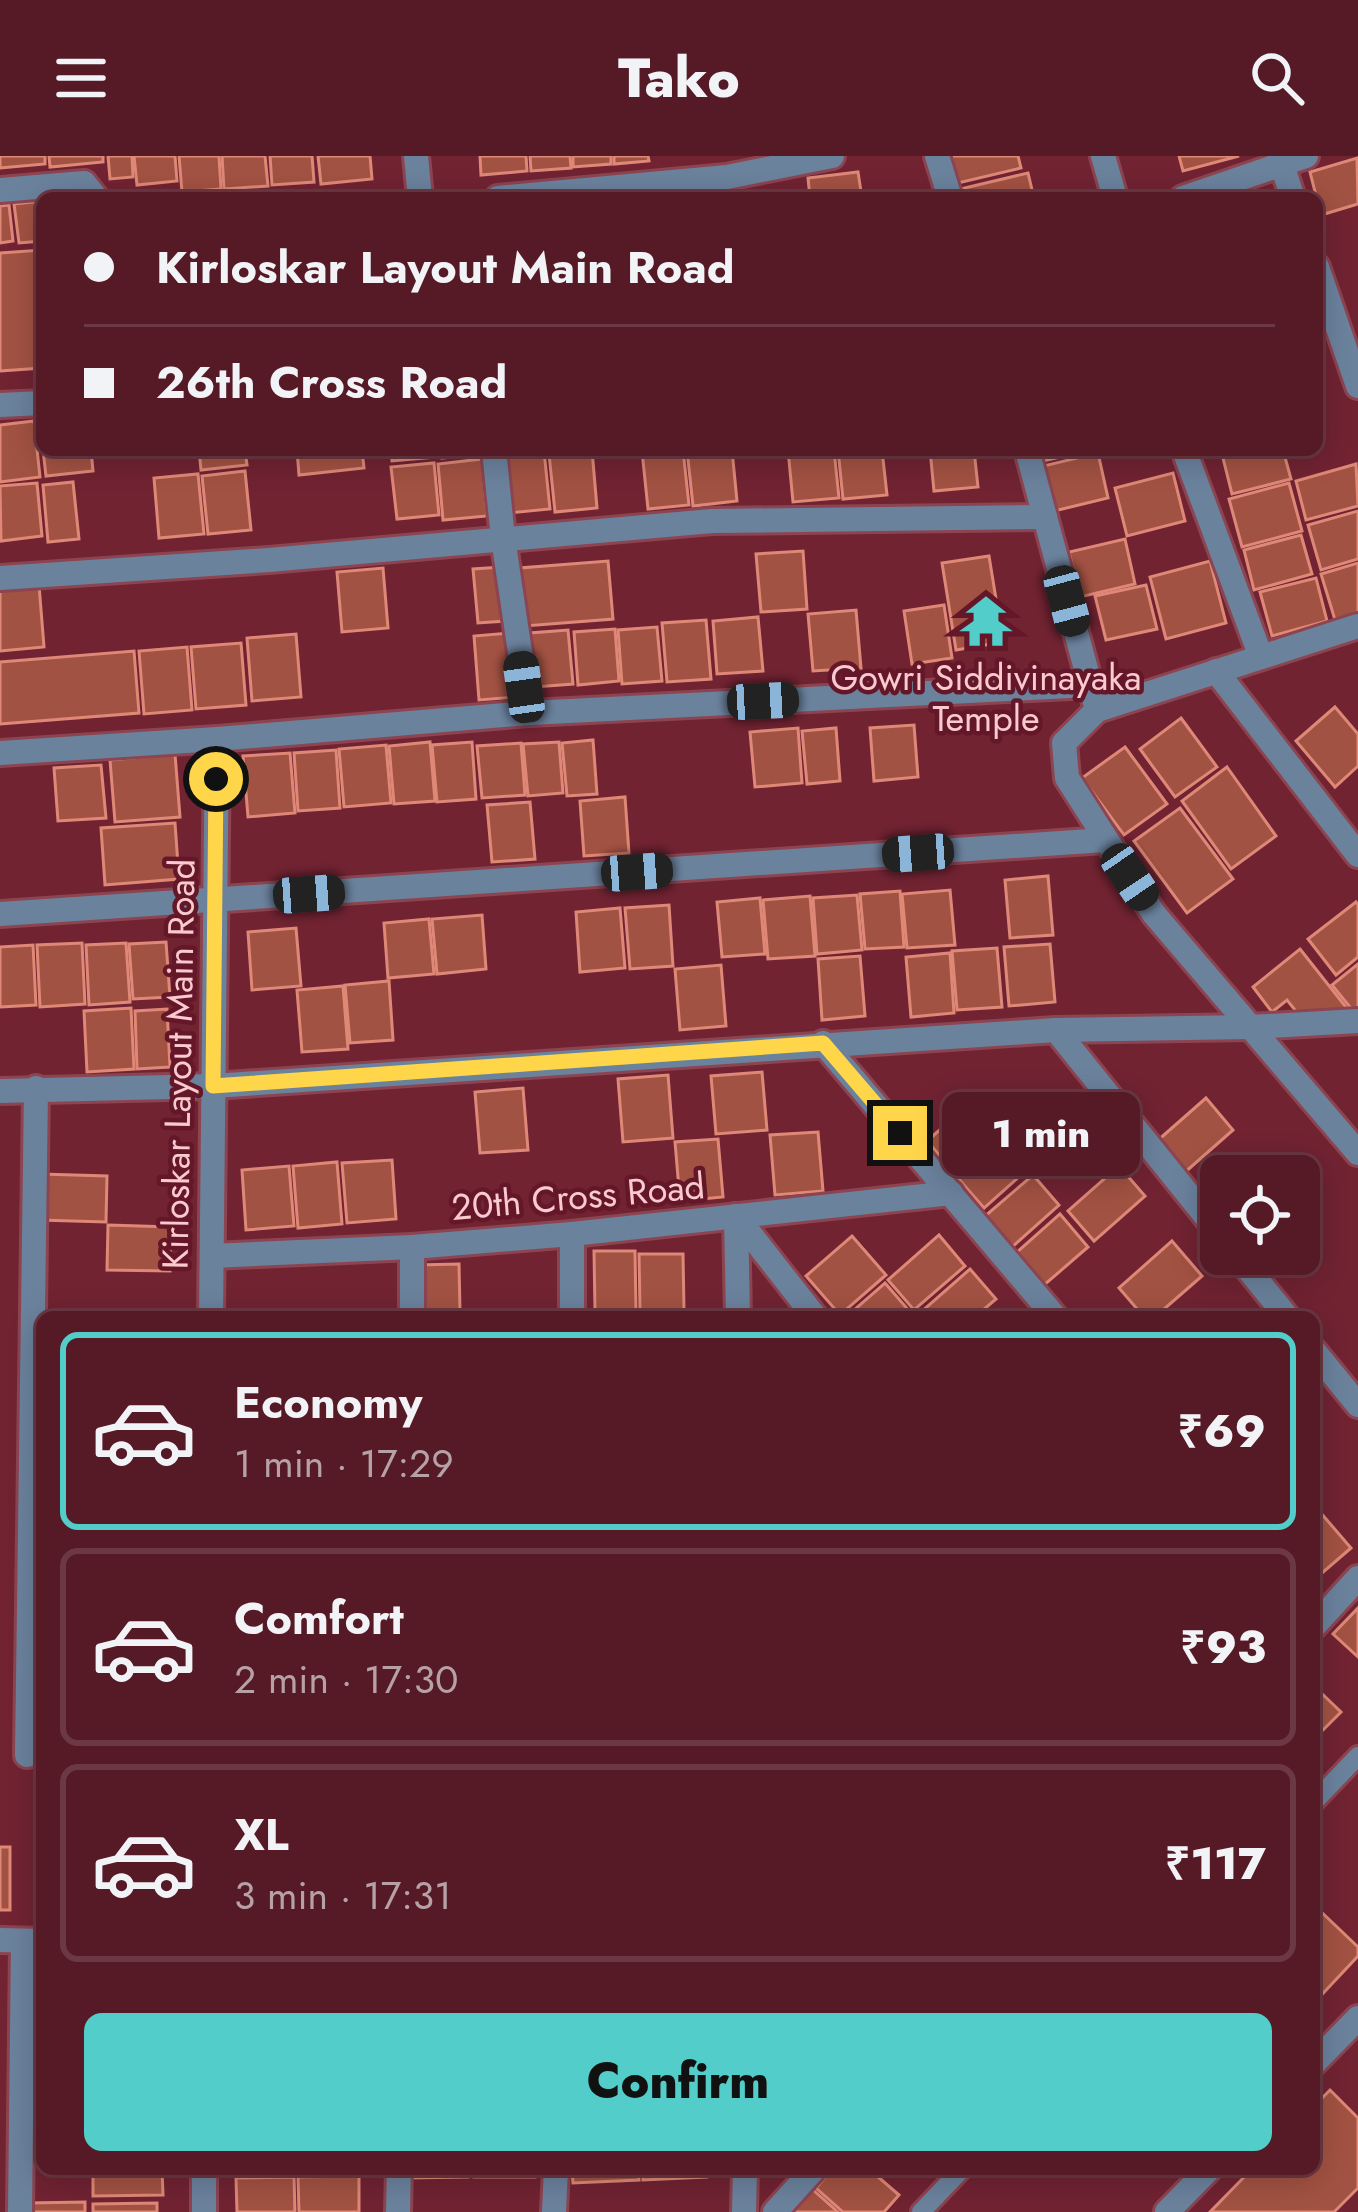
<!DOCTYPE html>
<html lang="en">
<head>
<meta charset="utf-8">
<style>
	body { margin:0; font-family:Jost,sans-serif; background:#5e2732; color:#f1f3f6; height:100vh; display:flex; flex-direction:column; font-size:45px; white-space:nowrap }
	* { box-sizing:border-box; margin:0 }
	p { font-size:39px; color:#b6a1a7 }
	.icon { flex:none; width:66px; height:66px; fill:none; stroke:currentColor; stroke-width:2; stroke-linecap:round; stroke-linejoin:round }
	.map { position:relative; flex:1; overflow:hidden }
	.panel { position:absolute; left:36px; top:1155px; width:1284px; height:864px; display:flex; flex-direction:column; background:#551a26; border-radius:18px; box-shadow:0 6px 30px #0003,0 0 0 3px #6b3843 }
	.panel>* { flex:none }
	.guide { position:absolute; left:36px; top:36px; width:1287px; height:264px; border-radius:18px; box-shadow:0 6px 30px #0003,0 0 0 3px #6b3843; display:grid; align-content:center; height:264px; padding:0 48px; background:#551a26 }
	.tools { position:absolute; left:1200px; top:999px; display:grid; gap:24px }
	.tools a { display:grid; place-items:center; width:120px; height:120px; border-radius:18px; background:#551a26; box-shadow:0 6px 30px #0003,0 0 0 3px #6b3843; font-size:60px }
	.end { position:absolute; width:54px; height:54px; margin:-27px; border:15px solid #ffd54a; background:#111; box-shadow:0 0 0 6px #111 }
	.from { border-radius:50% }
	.bubble { position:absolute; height:84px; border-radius:18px; background:#551a26; box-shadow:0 6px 30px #0003,0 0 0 3px #6b3843; font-size:39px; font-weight:800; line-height:84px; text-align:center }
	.car { position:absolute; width:36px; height:72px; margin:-36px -18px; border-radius:15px; box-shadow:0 0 9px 3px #0007; background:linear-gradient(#222 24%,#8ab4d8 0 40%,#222 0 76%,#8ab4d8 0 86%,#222 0) }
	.guide b { display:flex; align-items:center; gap:42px; height:114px; font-size:45px }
	.guide b+b { border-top:3px solid #6b3843 }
	.guide i { width:30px; height:30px; background:#f1f3f6 }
	ul { padding:21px 0 0; list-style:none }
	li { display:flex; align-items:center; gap:36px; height:198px; margin:0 24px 18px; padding:0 24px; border:6px solid #6b3843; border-radius:18px }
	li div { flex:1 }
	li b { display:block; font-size:45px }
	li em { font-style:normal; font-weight:800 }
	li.on { border-color:#53cdc9 }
	li>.icon { width:108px; height:108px; stroke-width:1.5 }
	.cta { display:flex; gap:24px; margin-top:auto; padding:24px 48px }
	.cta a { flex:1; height:138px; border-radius:18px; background:#53cdc9; color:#111; font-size:48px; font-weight:800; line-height:138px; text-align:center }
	header { display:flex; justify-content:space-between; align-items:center; height:156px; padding:0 48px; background:#551a26; font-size:54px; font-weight:800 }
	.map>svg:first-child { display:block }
	.building { fill:#a25242; stroke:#df8877; stroke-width:3 }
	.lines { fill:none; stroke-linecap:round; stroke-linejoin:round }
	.service-casing { stroke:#8c4451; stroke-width:24 }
	.minor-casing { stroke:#8c4451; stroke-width:30 }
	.service { stroke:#6b829d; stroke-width:18 }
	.minor { stroke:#6b829d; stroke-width:24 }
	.route { stroke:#ffd54a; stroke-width:15 }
	.labels { text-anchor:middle; stroke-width:9; stroke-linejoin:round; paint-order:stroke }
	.poi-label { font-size:36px; fill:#facace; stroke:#641728 }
	.street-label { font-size:36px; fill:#facace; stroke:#641728 }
</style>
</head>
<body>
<header><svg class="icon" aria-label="menu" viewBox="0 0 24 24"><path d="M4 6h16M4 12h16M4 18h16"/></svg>Tako<svg class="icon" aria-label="search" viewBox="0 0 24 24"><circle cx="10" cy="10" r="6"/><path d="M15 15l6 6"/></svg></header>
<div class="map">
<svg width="1358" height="2056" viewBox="0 0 1358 2056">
	<rect width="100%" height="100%" fill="#712332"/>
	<g class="building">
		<polygon points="0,0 45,0 45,8 0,12"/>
		<polygon points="49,0 103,0 103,6 50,11"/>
		<polygon points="108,0 132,0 133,21 110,23"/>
		<polygon points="134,0 175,0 177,25 137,29"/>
		<polygon points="179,0 219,0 221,33 182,36"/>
		<polygon points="222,0 265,0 268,30 224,33"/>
		<polygon points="270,0 312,0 314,26 272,29"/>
		<polygon points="318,0 370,0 372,23 321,28"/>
		<polygon points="480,0 526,0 527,15 481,19"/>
		<polygon points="530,0 570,0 571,12 531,15"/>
		<polygon points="573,0 611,0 611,8 573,11"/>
		<polygon points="614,0 648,0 649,5 614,8"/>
		<polygon points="951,0 1018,0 1021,12 958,27"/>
		<polygon points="1179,0 1239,0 1183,15"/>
		<polygon points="1357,2 1358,48 1321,59 1310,16"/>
		<polygon points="858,16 862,42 810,42 808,22"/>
		<polygon points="1028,17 1034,42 962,42 960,33"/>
		<polygon points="42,45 42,85 19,87 14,48"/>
		<polygon points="9,49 13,85 0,87 0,50"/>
		<polygon points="42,94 42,212 0,215 0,97"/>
		<polygon points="34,265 40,321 0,326 0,269"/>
		<polygon points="43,294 91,294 93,315 46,320"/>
		<polygon points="199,294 245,294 247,309 201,314"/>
		<polygon points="297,294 362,294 364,312 299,319"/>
		<polygon points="391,294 437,294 438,301 392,305"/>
		<polygon points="441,294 479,294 479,298 442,302"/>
		<polygon points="592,294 597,352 555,356 549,298"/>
		<polygon points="683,294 689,349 648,353 642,295"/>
		<polygon points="687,294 732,294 737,345 693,350"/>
		<polygon points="788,294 834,294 839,342 793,346"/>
		<polygon points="838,294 882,294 887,339 843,343"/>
		<polygon points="930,294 974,294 978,331 934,335"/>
		<polygon points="1036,294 1091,294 1039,306"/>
		<polygon points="1253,294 1283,294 1291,323 1232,338 1223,302"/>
		<polygon points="544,295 550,353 509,357 503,300"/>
		<polygon points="1098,297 1108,342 1050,356 1039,311"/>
		<polygon points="482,303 487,360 443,364 438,308"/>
		<polygon points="434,307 439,359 397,363 391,311"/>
		<polygon points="1356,308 1358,350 1306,364 1296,325"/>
		<polygon points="245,315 251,374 208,378 202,320"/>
		<polygon points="1173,317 1185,365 1127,380 1115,332"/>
		<polygon points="198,318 204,378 159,382 154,322"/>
		<polygon points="73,326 79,383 48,386 43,329"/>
		<polygon points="37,327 42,380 1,385 0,330"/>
		<polygon points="1289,327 1302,375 1242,391 1229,343"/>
		<polygon points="1358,355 1358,403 1321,414 1308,369"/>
		<polygon points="1301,379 1312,418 1254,434 1244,394"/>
		<polygon points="1125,383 1135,428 1080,441 1069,396"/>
		<polygon points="803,395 807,453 761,456 756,398"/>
		<polygon points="989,400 1003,486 956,494 942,407"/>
		<polygon points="608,405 613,463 525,470 520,412"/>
		<polygon points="1210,405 1226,467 1166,483 1150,421"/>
		<polygon points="1358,407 1358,457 1335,464 1321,418"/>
		<polygon points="502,411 506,465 478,467 473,413"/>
		<polygon points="383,412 388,472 342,476 337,416"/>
		<polygon points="1316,422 1327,465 1272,480 1260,436"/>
		<polygon points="39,429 44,491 0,495 0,432"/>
		<polygon points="1146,429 1157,473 1106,484 1095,440"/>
		<polygon points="944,449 952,502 912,508 904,455"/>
		<polygon points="856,454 861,512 813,515 808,458"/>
		<polygon points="758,461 763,515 717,518 713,465"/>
		<polygon points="706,464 711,523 667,526 662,467"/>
		<polygon points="657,471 662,525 622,528 618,474"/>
		<polygon points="615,473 619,525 578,529 574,476"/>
		<polygon points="568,474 573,528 535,531 530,477"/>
		<polygon points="509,477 515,541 479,544 474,480"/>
		<polygon points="296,478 301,541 252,545 247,482"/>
		<polygon points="241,487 246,549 196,553 191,491"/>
		<polygon points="187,491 192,554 144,558 139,495"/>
		<polygon points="134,495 139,557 0,568 0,506"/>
		<polygon points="1335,551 1358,578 1358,610 1335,631 1296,585"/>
		<polygon points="1181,562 1217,611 1175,641 1140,593"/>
		<polygon points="914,569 918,621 874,625 870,572"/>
		<polygon points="798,572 802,627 755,631 750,576"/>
		<polygon points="836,572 840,625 807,628 802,575"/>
		<polygon points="593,584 597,638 567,640 562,587"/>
		<polygon points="430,586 435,645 394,648 389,590"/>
		<polygon points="472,586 476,643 437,646 432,589"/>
		<polygon points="559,586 563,637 528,640 523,588"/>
		<polygon points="521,587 525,639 482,642 477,590"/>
		<polygon points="386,589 391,647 344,651 339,593"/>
		<polygon points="1125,591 1167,648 1124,679 1082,622"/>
		<polygon points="336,594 340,652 298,655 294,597"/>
		<polygon points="290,597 295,657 248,661 243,600"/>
		<polygon points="175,598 180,661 115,666 110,604"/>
		<polygon points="101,609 106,662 58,665 54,612"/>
		<polygon points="1227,611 1276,680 1231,713 1182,645"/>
		<polygon points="625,641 629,697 584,700 580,645"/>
		<polygon points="530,646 535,703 492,706 487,649"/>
		<polygon points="1180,652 1233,723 1187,757 1134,685"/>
		<polygon points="175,667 179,723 105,729 101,672"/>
		<polygon points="1048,720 1053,779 1010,782 1005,724"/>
		<polygon points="950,734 955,789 907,792 902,738"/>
		<polygon points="900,735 904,791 865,793 860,738"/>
		<polygon points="857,739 862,794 817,798 813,742"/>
		<polygon points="810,740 815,800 768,803 763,744"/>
		<polygon points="760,742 765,798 722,801 717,746"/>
		<polygon points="1356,746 1358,749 1358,801 1336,819 1308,783"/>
		<polygon points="669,749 673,810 630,813 625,752"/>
		<polygon points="620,752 625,812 580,816 576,756"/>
		<polygon points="482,759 486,813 437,818 432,763"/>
		<polygon points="429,763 434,818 388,822 384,767"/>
		<polygon points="296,772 301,830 252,834 248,776"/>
		<polygon points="166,786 170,841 133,843 129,788"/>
		<polygon points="82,787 85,848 40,851 37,789"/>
		<polygon points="126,787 130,846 89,849 86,789"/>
		<polygon points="1050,788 1055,846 1009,850 1004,791"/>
		<polygon points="33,789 36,849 0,851 0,791"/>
		<polygon points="997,792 1002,851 957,854 952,795"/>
		<polygon points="1300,793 1349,855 1304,865 1287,844 1272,856 1253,831"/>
		<polygon points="950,797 954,857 911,861 906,801"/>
		<polygon points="860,800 865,860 822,864 818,803"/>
		<polygon points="1358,808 1358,861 1332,829"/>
		<polygon points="721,809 726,870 680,874 675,813"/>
		<polygon points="389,825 393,884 350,887 345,829"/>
		<polygon points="343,830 348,893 302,896 297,834"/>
		<polygon points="131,852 134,913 87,916 84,855"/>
		<polygon points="167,853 170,911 137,913 135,855"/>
		<polygon points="762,916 767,974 716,978 711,920"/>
		<polygon points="668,919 673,982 623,986 618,923"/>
		<polygon points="523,932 528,994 480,997 475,936"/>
		<polygon points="1054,937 1082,970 1035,1011 1007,978"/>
		<polygon points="1206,942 1233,974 1183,1018 1156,986"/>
		<polygon points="973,945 1000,977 955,1017 927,985"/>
		<polygon points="818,976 823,1035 775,1039 770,979"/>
		<polygon points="1002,982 1029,1012 984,1052 957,1021"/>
		<polygon points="718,983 723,1041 680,1045 675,986"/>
		<polygon points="1278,1003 1293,1020 1258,1020"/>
		<polygon points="392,1004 396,1063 347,1067 342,1007"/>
		<polygon points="337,1006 342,1068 298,1072 293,1010"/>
		<polygon points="289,1010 294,1070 246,1074 242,1014"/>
		<polygon points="1119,1010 1145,1040 1094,1085 1068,1055"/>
		<polygon points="40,1018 107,1020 106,1066 39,1064"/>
		<polygon points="1033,1019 1059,1049 1011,1092 984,1061"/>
		<polygon points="1060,1058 1088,1091 1043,1130 1015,1098"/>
		<polygon points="108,1069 171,1071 170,1115 107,1114"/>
		<polygon points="939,1079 965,1110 914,1154 888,1124"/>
		<polygon points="852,1080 886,1119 840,1159 806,1120"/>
		<polygon points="1172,1085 1202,1120 1155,1161 1144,1161 1119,1132"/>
		<polygon points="594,1095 635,1095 636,1155 595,1155"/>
		<polygon points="639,1098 683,1098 684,1154 640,1154"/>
		<polygon points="459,1108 460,1155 418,1156 416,1109"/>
		<polygon points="970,1113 996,1143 975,1161 926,1161 921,1156"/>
		<polygon points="885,1127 911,1157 906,1161 846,1161"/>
		<polygon points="42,1156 100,1158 100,1161 42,1161"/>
		<polygon points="1314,1349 1351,1392 1314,1424"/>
		<polygon points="1358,1452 1358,1501 1333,1478"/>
		<polygon points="1314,1530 1341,1556 1319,1578 1314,1573"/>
		<rect x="0" y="1691" width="10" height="63"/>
		<polygon points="1314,1749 1358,1791 1358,1800 1314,1847"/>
		<polygon points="30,1807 42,1807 42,1853 31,1853"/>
		<polygon points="42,1859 42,1906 27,1906 26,1860"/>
		<polygon points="1330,1934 1358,1962 1358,2032 1334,2056 1210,2056 1252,2013 1314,2013 1314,1950"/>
		<polygon points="34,1945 42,1945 42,1987 34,1988"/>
		<polygon points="93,2013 162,2013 163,2039 93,2040"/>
		<polygon points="408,2013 467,2013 468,2021 408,2022"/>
		<rect x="474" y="2013" width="61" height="8"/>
		<polygon points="572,2013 638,2013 639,2024 573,2027"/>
		<polygon points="643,2013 707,2013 707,2021 643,2024"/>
		<polygon points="832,2013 869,2013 899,2039 884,2056 843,2056 816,2032"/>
		<polygon points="359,2020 359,2056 299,2056 298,2021"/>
		<polygon points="294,2021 295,2056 237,2056 236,2022"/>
		<polygon points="812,2033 838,2056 792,2056"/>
		<polygon points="85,2046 85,2056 28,2056 28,2047"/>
		<polygon points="157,2047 157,2056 93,2056 93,2048"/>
	</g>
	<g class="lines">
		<g class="service-casing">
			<g id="service">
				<polyline points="1314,1646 1358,1600"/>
				<polyline points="921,2056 962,2013"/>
			</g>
		</g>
		<g class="minor-casing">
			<g id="minor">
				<polyline points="416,0 420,42"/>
				<polyline points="937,0 950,42"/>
				<polyline points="1103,0 1115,42"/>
				<polyline points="1279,0 1293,42"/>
				<polyline points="0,34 84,27 96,42"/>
				<polyline points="498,42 727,21 832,0"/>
				<polyline points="1183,42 1306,0"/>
				<polyline points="1317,111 1358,230"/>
				<polyline points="0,249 42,247"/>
				<polyline points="494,294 503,382 529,557"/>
				<polyline points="1027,294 1097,554 1064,587 1067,622 1154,758 1358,997"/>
				<polyline points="1184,294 1261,501"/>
				<polyline points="0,422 269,404 712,365 1045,361"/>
				<polyline points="1216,515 1358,699"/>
				<polyline points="1097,554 1358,470"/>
				<polyline points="0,597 217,583 529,557 1090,529"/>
				<polyline points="0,758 1105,684"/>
				<polyline points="1056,874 1251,871 1358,865"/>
				<polyline points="823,887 1055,1161"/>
				<polyline points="0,935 213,930 1056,874 1221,1079"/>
				<polyline points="736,1060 815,1161"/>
				<polyline points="736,1060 738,1161"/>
				<polyline points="1236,1098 1287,1161"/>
				<polyline points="212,1100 412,1091 572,1078 951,1037"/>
				<polyline points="211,1161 217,583"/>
				<polyline points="412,1161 412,1091"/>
				<polyline points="572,1161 572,1078"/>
				<polyline points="1314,1195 1358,1249"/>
				<polyline points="1314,1470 1358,1422"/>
				<polyline points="27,1599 36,932"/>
				<polyline points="0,1784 42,1785"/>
				<polyline points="1314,1907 1358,1862"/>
				<polyline points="20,2056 23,1785"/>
				<polyline points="204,2056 204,2013"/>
				<polyline points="398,2056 399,2013"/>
				<polyline points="554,2056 556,2013"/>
				<polyline points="744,2056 745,2013"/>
				<polyline points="775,2056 814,2013"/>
				<polyline points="1167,2056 1209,2013"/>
			</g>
		</g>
		<use href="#service" class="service"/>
		<use href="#minor" class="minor"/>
	</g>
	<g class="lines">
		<polyline class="route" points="216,623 213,930 823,887 900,977"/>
	</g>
	<defs>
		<g id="temple-bare" transform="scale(4.14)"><path d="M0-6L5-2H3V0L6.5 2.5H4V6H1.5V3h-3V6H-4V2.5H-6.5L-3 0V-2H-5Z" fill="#53cdc9" stroke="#641728" stroke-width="2.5" paint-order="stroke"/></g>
	</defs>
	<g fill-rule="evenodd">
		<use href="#temple-bare" x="986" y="465"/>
	</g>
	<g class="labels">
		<g class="poi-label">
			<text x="986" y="534">Gowri Siddivinayaka<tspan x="986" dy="41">Temple</tspan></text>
		</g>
		<g class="street-label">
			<text transform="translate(178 908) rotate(-89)" y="13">Kirloskar Layout Main Road</text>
			<text transform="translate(578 1040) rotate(-5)" y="13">20th Cross Road</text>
		</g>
	</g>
</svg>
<div class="tools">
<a><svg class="icon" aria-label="locate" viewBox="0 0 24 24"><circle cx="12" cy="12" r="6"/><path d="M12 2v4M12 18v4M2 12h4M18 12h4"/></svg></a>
</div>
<i class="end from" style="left:216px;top:623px"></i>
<i class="end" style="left:900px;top:977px"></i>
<div class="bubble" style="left:942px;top:936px;width:198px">1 min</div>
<i class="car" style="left:1067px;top:445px;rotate:165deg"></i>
<i class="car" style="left:524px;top:531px;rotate:352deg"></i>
<i class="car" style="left:763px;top:545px;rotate:87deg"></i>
<i class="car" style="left:918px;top:697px;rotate:266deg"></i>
<i class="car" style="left:637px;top:716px;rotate:86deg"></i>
<i class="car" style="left:1130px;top:721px;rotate:146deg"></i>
<i class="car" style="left:309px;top:738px;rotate:86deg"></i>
<div class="guide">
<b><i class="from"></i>Kirloskar Layout Main Road</b>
<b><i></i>26th Cross Road</b>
</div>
<section class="panel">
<ul>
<li class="on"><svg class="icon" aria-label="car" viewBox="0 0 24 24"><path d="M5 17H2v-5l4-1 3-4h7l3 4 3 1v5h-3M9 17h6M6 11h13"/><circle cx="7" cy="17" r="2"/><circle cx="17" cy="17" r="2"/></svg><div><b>Economy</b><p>1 min · 17:29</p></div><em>₹69</em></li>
<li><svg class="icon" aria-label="car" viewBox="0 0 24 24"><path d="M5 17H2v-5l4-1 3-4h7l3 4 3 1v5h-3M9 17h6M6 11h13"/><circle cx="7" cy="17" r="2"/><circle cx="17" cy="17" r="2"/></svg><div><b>Comfort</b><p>2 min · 17:30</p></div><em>₹93</em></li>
<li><svg class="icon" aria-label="car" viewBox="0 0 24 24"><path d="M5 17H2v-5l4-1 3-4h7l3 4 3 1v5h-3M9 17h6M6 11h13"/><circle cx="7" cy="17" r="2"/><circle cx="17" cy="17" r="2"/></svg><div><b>XL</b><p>3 min · 17:31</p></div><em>₹117</em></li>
</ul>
<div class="cta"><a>Confirm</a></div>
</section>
</div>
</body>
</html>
